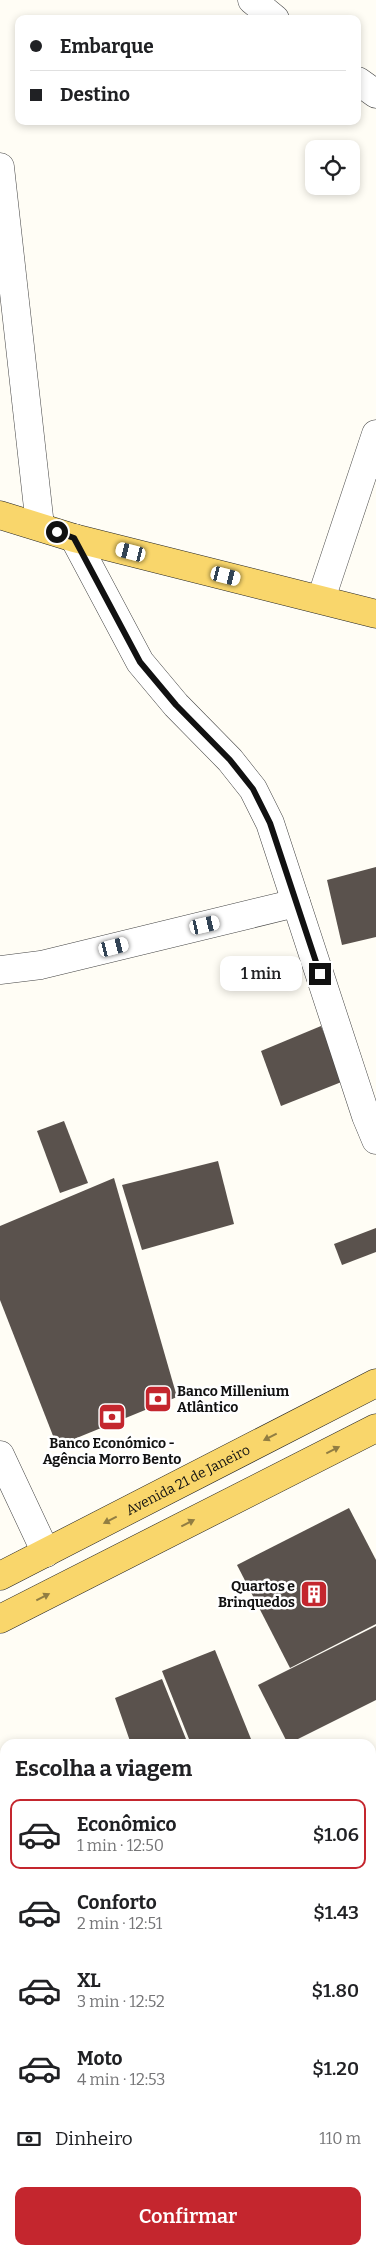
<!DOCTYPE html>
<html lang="pt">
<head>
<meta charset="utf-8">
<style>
	body { margin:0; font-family:Bitter,serif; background:#f2f2f2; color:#202124; height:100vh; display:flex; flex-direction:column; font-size:19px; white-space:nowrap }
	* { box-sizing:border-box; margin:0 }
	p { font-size:16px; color:#757577 }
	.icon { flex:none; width:28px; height:28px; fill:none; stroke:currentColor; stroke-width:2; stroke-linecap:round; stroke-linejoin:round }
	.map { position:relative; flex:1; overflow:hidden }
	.side { position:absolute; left:0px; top:1739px; width:376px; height:516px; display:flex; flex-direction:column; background:#fff; border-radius:15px 15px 0 0; box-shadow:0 2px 8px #0003 }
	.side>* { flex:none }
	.banner { position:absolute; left:15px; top:15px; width:346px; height:110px; border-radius:10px; box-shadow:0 2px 8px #0003; display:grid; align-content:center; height:110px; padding:0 15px; background:#fff }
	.buttons { position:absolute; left:305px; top:140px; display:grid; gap:10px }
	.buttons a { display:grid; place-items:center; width:55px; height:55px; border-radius:10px; background:#fff; box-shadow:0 2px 8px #0003; font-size:25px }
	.end { position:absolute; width:22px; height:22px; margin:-11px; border:6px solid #111; background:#fff; box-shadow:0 0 0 2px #fff }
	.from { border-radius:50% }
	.bubble { position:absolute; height:35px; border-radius:10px; background:#fff; box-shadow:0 2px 8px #0003; font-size:16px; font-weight:600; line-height:35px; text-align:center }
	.car { position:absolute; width:15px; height:30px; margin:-15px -8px; border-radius:6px; box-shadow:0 0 4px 1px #0007; background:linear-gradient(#fff 24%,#345 0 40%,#fff 0 76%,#345 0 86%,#fff 0) }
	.banner b { display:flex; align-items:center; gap:18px; height:48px; font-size:19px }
	.banner b+b { border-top:1px solid #e0e0e0 }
	.banner i { width:12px; height:12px; background:#202124 }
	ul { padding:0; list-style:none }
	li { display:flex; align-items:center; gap:15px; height:70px; margin:0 10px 8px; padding:0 5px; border:2px solid transparent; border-radius:10px }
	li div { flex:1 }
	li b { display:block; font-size:19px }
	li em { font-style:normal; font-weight:600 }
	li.selected { border-color:#c4262e }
	li>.icon { width:45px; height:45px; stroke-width:1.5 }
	h2 { padding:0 15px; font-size:22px; line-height:60px }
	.pay { display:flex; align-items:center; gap:12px; height:55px; padding:0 15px; font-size:19px }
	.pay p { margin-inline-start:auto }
	.primary-button { display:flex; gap:10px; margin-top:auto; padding:10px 15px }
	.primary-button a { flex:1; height:58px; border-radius:10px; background:#c4262e; color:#fff; font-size:20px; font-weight:600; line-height:58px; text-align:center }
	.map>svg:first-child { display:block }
	.building { fill:#5a524d }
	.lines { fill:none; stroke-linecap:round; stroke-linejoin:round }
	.minor-casing { stroke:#444; stroke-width:29 }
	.major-casing { stroke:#222; stroke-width:29 }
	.minor { stroke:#fff; stroke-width:28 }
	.major { stroke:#f9d66b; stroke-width:28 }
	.oneway { fill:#917d42 }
	.route { stroke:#111; stroke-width:6 }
	.labels { text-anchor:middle; stroke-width:5; stroke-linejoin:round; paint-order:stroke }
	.poi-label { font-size:14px; font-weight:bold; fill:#111; stroke:#fff; text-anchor:start }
	.street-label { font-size:14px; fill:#111; stroke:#fff }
</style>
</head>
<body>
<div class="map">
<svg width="376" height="2254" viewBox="0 0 376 2254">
	<rect width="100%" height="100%" fill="#fffdf5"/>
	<g class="building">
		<polygon points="376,867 376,937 342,945 327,880"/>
		<polygon points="321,1026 344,1081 281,1106 261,1051"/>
		<polygon points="64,1121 88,1183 60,1193 37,1131"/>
		<polygon points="218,1161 234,1224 142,1250 122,1185"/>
		<polygon points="114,1178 177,1397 57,1446 0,1300 0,1226"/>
		<polygon points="376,1228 376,1252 342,1265 334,1244"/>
		<polygon points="349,1508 376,1560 376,1624 290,1668 237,1565"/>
		<polygon points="376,1626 376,1700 288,1744 258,1685"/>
		<polygon points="215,1650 253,1744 191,1744 162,1671"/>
		<polygon points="162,1679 188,1744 131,1744 115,1698"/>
		<polygon points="376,1792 376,1886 371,1887 371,1793"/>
		<polygon points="5,2188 5,2250 76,2250 78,2254 0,2254 0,2190"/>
		<polygon points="219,2250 245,2250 246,2254 210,2254"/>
	</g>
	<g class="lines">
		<g class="minor-casing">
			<g id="minor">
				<polyline points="252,0 275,19"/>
				<polyline points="358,81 376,94"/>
				<polyline points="0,167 40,526"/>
				<polyline points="74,538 140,662 176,705 230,760 253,789 270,823 366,1116 376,1140"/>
				<polyline points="321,599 376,434"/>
				<polyline points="0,970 41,965 296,903"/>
				<polyline points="0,1455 46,1553"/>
				<polyline points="371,2188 376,2186"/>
				<polyline points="165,2254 177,2250"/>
			</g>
		</g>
		<g class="major-casing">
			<g id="major">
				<polyline points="0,515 74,538 376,614"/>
				<path id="s1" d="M0,1576L376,1383"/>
				<polyline points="0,1619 376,1428"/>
				<polyline points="0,2021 5,2031"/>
				<polyline points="121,2250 123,2254"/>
			</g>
		</g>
		<use href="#minor" class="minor"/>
		<use href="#major" class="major"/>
	</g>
	<defs><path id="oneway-solid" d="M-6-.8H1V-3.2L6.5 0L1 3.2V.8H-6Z" transform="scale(1.25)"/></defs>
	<g class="oneway">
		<use href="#oneway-solid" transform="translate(270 1437) rotate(153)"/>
		<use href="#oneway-solid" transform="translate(333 1450) rotate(-27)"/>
		<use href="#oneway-solid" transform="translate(110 1520) rotate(153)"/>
		<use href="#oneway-solid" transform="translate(188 1523) rotate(-27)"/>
		<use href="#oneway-solid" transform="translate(43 1597) rotate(-27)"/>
	</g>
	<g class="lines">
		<polyline class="route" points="57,532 74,538 140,662 176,705 230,760 253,789 270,823 320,974"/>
	</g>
	<defs>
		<g id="bank-square" transform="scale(1.4375)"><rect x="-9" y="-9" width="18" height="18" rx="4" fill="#c4262e" stroke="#fff"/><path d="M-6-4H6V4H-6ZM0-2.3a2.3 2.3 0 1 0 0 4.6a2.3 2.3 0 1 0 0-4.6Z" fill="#fff"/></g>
		<g id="building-square" transform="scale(1.4375)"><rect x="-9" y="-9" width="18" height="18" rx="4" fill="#c4262e" stroke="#fff"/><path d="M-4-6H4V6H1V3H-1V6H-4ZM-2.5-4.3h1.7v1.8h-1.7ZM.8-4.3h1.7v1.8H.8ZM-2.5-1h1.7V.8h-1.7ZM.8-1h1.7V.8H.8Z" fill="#fff"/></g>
	</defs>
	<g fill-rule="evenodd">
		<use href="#bank-square" x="158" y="1399"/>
		<use href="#bank-square" x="112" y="1417"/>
		<use href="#building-square" x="314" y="1594"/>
	</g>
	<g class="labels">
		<g class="poi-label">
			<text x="177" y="1396">Banco Millenium<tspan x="177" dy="16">Atlântico</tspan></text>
			<text x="112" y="1448" text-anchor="middle">Banco Económico -<tspan x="112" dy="16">Agência Morro Bento</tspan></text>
			<text x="295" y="1591" text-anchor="end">Quartos e<tspan x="295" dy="16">Brinquedos</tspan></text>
		</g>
		<g class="street-label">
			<text dy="5" stroke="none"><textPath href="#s1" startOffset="211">Avenida 21 de Janeiro</textPath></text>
		</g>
	</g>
</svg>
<div class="buttons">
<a><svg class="icon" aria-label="locate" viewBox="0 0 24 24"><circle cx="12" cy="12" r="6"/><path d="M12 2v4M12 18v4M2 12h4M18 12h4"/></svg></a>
</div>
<i class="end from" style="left:57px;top:532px"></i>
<i class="end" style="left:320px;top:974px"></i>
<div class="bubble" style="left:220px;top:956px;width:82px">1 min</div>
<i class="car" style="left:131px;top:552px;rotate:284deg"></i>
<i class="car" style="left:226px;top:576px;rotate:104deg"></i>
<i class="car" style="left:205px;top:925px;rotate:77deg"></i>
<i class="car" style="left:114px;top:947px;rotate:76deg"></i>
<div class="banner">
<b><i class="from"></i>Embarque</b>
<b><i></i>Destino</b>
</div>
<section class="side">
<h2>Escolha a viagem</h2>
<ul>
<li class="selected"><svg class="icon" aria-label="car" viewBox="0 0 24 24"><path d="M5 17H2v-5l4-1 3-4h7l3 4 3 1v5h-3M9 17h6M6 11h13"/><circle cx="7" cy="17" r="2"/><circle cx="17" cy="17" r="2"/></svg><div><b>Econômico</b><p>1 min · 12:50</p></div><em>$1.06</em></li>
<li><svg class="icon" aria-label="car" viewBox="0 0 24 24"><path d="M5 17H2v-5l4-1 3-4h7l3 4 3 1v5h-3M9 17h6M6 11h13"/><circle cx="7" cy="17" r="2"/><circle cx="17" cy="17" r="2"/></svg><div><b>Conforto</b><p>2 min · 12:51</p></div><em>$1.43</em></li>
<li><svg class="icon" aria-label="car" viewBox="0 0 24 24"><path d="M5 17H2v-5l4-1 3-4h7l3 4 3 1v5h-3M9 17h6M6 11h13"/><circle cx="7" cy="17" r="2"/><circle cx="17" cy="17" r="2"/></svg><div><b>XL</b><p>3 min · 12:52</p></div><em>$1.80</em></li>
<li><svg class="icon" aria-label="car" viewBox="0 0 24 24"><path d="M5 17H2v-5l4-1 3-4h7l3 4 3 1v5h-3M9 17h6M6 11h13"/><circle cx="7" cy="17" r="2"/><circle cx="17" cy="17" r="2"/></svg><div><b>Moto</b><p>4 min · 12:53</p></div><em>$1.20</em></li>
</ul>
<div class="pay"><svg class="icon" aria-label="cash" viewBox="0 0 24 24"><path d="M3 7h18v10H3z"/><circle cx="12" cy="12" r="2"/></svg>Dinheiro<p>110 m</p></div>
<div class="primary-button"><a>Confirmar</a></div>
</section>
</div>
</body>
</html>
